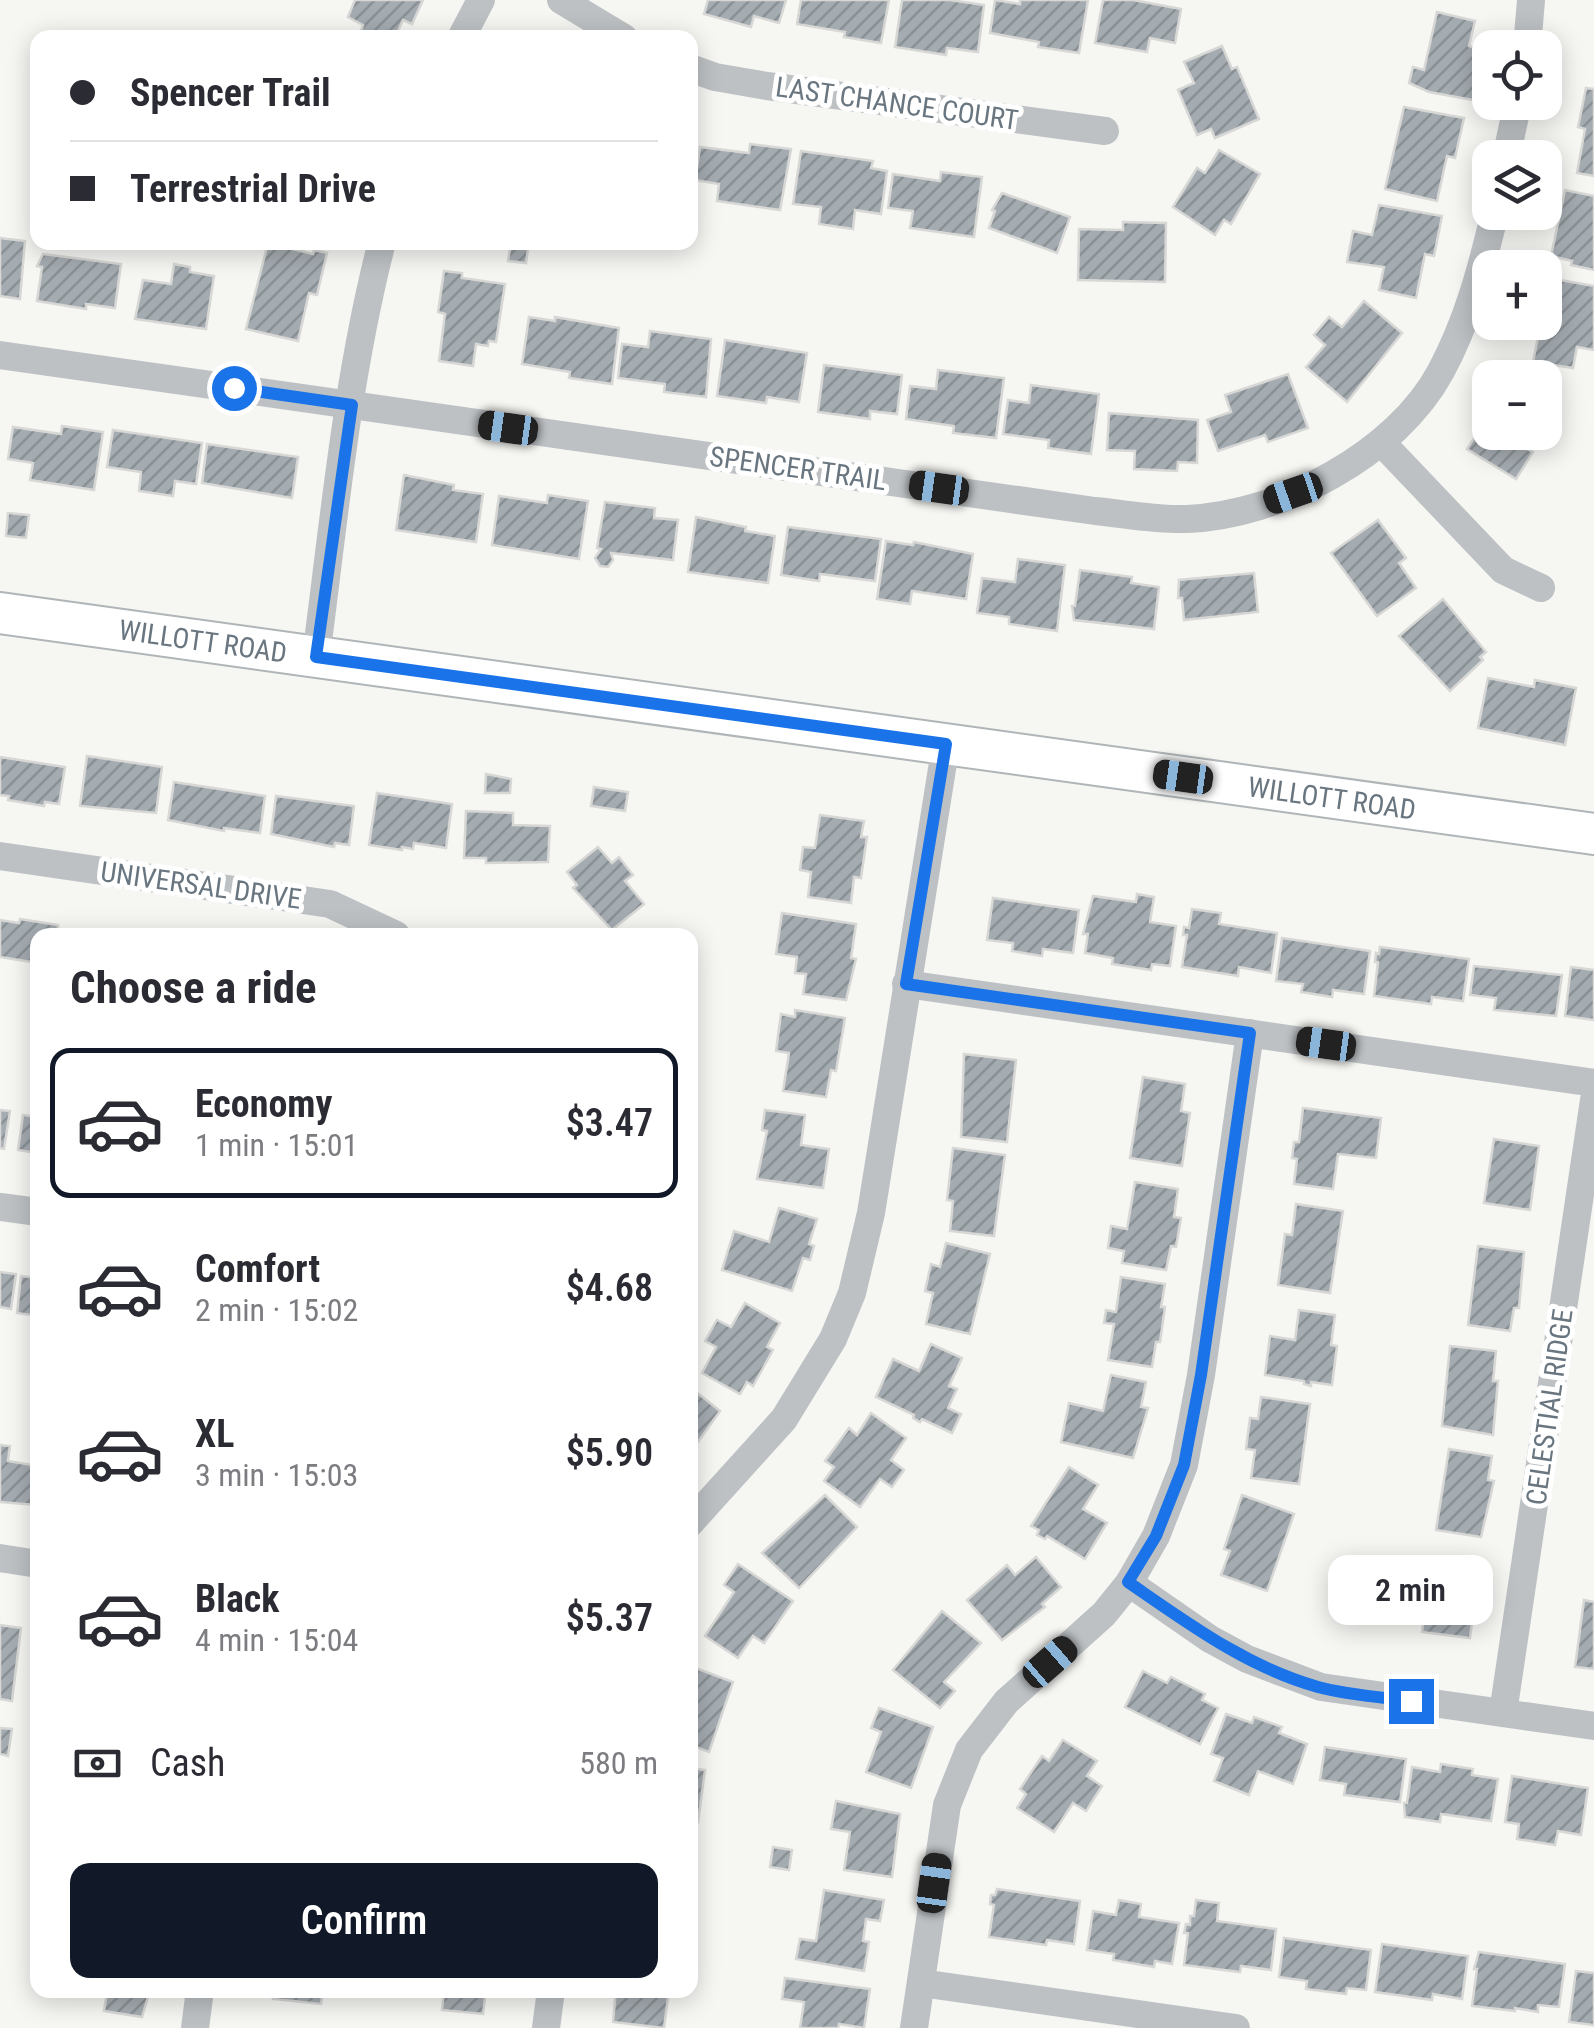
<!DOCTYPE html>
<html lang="en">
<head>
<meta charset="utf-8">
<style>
	body { margin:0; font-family:"Roboto Condensed",sans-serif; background:#f7f7f7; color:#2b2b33; height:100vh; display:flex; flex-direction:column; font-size:38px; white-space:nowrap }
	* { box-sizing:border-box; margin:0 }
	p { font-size:32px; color:#7c7c81 }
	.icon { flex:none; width:55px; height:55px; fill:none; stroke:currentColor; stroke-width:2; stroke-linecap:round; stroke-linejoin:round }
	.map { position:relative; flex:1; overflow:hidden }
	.side { position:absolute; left:30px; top:928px; width:668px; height:1070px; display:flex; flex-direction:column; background:#fff; border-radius:20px; box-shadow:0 5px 25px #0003 }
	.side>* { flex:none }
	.banner { position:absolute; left:30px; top:30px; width:668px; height:220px; border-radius:20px; box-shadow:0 5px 25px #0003; display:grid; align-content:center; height:220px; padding:0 40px; background:#fff }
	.fabs { position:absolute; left:1472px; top:30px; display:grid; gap:20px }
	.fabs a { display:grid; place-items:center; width:90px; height:90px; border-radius:20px; background:#fff; box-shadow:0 5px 25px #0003; font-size:50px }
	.end { position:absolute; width:45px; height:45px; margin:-22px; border:12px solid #1a73e8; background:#fff; box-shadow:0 0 0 5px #fff }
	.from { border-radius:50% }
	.bubble { position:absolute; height:70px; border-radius:20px; background:#fff; box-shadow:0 5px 25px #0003; font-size:32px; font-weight:600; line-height:70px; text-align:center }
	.car { position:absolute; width:30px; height:60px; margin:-30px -15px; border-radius:12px; box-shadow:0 0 8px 2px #0007; background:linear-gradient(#222 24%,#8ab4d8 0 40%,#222 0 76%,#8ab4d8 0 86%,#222 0) }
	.banner b { display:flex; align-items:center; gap:35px; height:95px; font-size:38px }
	.banner b+b { border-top:2px solid #e1e1e2 }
	.banner i { width:25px; height:25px; background:#2b2b33 }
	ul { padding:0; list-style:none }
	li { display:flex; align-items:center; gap:30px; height:150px; margin:0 20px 15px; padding:0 20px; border:5px solid transparent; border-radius:20px }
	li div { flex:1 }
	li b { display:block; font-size:38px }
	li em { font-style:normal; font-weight:600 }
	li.current { border-color:#111827 }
	li>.icon { width:90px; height:90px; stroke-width:1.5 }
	h2 { padding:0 40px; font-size:45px; line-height:120px }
	.pay { display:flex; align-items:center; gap:25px; height:110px; padding:0 40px; font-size:38px }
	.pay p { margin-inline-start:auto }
	.button { display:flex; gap:20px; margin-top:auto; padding:20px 40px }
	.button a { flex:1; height:115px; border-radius:20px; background:#111827; color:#fff; font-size:40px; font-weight:600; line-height:115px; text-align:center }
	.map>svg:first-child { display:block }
	.building { fill:url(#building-hatch); stroke:#d7d7d6; stroke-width:2.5 }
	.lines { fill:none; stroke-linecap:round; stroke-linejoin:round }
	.secondary-casing { stroke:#b0b5b8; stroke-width:44 }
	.minor { stroke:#bdc1c4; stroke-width:28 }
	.secondary { stroke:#fff; stroke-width:40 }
	.route { stroke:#1a73e8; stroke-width:12 }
	.labels { text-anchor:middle; stroke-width:10; stroke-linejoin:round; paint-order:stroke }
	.street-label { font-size:28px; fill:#697680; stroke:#fff }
</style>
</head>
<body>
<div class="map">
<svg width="1594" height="2028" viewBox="0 0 1594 2028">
	<defs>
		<pattern id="building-hatch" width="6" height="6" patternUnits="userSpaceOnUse" patternTransform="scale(2.5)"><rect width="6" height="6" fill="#a5acb1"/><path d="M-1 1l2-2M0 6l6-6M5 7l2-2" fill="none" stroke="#8a9195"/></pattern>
	</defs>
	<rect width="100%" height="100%" fill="#f6f6f3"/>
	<g class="building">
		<polygon points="355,0 423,0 412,24 403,20 395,38 358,38 363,25 348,17"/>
		<polygon points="708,0 786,0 779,23 754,16 751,27 704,14"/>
		<polygon points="801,0 889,0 881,43 844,37 845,32 797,24"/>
		<polygon points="902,0 950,0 984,5 978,52 947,48 946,55 895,47"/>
		<polygon points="995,0 1020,4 1020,0 1088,0 1079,53 1038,47 1039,42 990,33"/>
		<polygon points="1103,0 1133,0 1181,9 1175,43 1150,38 1147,52 1095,43"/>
		<polygon points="1437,12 1475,21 1469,46 1484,50 1473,100 1429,92 1409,83 1413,67 1424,70"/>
		<polygon points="1222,46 1232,69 1237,67 1259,119 1215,138 1211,129 1197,135 1178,90 1194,83 1184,62"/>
		<polygon points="1586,88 1594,89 1594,176 1577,173 1585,129 1578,127"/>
		<polygon points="1404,107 1464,118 1455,158 1447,156 1437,201 1385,189"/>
		<polygon points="750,144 791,149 780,210 717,201 719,184 695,180 700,147 749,153"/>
		<polygon points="1219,150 1260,174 1231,224 1224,220 1215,235 1173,207 1197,168 1205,173"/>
		<polygon points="801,151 873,161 871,168 887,171 881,214 855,210 853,229 819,224 821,207 793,204"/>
		<polygon points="941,172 982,177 974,237 910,228 913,211 888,208 893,174 940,181"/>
		<polygon points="1565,190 1594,196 1594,270 1571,265 1572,261 1551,256"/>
		<polygon points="1002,193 1070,217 1057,253 989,228 995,211 992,210"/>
		<polygon points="1379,205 1442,216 1434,256 1425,254 1416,298 1379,290 1384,267 1347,262 1353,231 1372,235"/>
		<polygon points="1123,222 1166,223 1165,282 1078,280 1079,229 1123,230"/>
		<polygon points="0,238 25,241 20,299 0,296"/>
		<polygon points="511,242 529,242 526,263 508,261"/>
		<polygon points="268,243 313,254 314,250 327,253 317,295 309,293 298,341 246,329"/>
		<polygon points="43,254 121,264 115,308 86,304 86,309 37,301 42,267 37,266"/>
		<polygon points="174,264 190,267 190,272 214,276 206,329 135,319 143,280 171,284"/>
		<polygon points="444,271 462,273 462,278 505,284 496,342 489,341 488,346 476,344 473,366 439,361 445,314 438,312"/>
		<polygon points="1549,278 1594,286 1594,350 1577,347 1573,368 1533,362 1541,322 1545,322"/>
		<polygon points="1364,301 1402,333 1347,402 1306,367 1325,345 1314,335 1329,317 1342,327"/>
		<polygon points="529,317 555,321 555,317 619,328 612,384 569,378 570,372 522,364"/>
		<polygon points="650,331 711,339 706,397 664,392 665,384 618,378 622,344 648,347"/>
		<polygon points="725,340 807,353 799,402 767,397 766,403 717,396"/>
		<polygon points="824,365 902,375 897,414 870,411 870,419 818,412"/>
		<polygon points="938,370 1004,378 996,438 953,433 954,426 906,419 910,386 936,389"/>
		<polygon points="1288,374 1308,428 1268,442 1265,435 1218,451 1207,420 1231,412 1225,395"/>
		<polygon points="1031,385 1099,394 1091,454 1048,448 1049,440 1003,434 1008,400 1029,403"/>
		<polygon points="1490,403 1490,432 1537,432 1527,449 1533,452 1516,479 1467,449 1482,426 1478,423"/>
		<polygon points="1109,413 1198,420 1197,463 1178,462 1177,471 1134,469 1135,451 1107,450"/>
		<polygon points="62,426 103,432 94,490 30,480 33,463 8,459 13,427 61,434"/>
		<polygon points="113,430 202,443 196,484 175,481 173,496 139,491 141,472 107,467"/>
		<polygon points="207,444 298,457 292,498 202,483"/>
		<polygon points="404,475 454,485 453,490 483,494 476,542 396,530"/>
		<polygon points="548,495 588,501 579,559 492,545 499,496 547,503"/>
		<polygon points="605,502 655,508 654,518 678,520 673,560 611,553 613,560 608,567 600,566 595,558 601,549 597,548"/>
		<polygon points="8,513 29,515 26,538 6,536"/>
		<polygon points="696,517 746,527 745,531 775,536 768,583 688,572"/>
		<polygon points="1378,520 1406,558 1399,563 1416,588 1377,616 1331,553"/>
		<polygon points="788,527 881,539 875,581 820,574 819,581 781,575"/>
		<polygon points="886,541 913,545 914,542 973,554 966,599 912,591 910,604 877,599"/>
		<polygon points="1018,559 1065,565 1057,631 1009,624 1009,617 977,613 982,578 1015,582"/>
		<polygon points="1080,570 1132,577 1131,583 1159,587 1154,629 1074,620 1072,606 1075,606"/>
		<polygon points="1254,573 1258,612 1184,620 1182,598 1178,598 1179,580"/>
		<polygon points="1443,599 1486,652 1480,657 1483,660 1450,691 1399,636"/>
		<polygon points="1488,678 1534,687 1535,680 1576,688 1565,745 1478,728"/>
		<polygon points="87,756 162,767 156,813 80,806"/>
		<polygon points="0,757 65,767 59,804 45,802 44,806 8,800 9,796 0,795"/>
		<polygon points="486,774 511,779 510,793 485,793"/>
		<polygon points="174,782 265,796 260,833 224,828 224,831 168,820"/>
		<polygon points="594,787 628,792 625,811 591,806"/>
		<polygon points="377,793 452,804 446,848 414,843 413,849 402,847 402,850 369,845"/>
		<polygon points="276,796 354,806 349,845 335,843 334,847 271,834"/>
		<polygon points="466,811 513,813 513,825 550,826 548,862 486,863 486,858 464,858"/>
		<polygon points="820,815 864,821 861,837 867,837 861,878 854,877 851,903 808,897 811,872 800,870 803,847 815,848"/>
		<polygon points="598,847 612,863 619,857 633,875 625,881 644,904 612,930 573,888 577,885 567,872"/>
		<polygon points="1137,894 1154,897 1150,922 1176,926 1170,966 1152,964 1151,970 1112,964 1113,958 1085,953 1088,934 1083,934 1093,896 1136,902"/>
		<polygon points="993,898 1079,910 1073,953 1043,949 1042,956 1012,951 1013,943 987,940"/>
		<polygon points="1192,909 1221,913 1219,924 1277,933 1271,973 1239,967 1238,976 1182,967 1187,935 1183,935 1184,927 1189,928"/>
		<polygon points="782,913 856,924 851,958 856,959 846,1000 803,994 806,974 795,973 797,957 776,954"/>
		<polygon points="20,919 58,925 58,929 73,931 72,935 38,935 38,963 0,957 0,920 19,923"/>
		<polygon points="1282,938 1370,951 1364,994 1333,990 1332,997 1301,992 1303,984 1276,981"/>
		<polygon points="1380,947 1469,959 1463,1001 1432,997 1431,1004 1374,996 1378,962 1375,962 1376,953 1379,954"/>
		<polygon points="1474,966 1562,975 1556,1016 1494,1010 1496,998 1470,995"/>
		<polygon points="1571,967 1594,970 1594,1020 1565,1016"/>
		<polygon points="795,1010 845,1018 836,1071 831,1070 826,1097 783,1091 789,1053 776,1051 781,1014 795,1017"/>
		<polygon points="964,1054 1016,1060 1007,1142 961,1137"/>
		<polygon points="1143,1077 1185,1084 1181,1111 1190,1113 1182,1166 1130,1158"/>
		<polygon points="1303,1108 1381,1118 1376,1158 1338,1154 1333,1189 1294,1184 1297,1159 1292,1158 1294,1142 1299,1142"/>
		<polygon points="0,1110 10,1111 4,1149 0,1148"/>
		<polygon points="765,1110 805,1115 801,1145 829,1149 823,1188 757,1179 767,1131 762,1130"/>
		<polygon points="23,1115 38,1117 38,1157 36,1153 18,1150"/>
		<polygon points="1494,1139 1539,1146 1530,1210 1484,1203"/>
		<polygon points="953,1148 1005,1155 994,1236 950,1231 953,1201 947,1200"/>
		<polygon points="1135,1182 1178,1189 1174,1217 1181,1218 1176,1247 1171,1246 1166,1270 1122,1263 1124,1251 1108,1248 1111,1226 1127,1229"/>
		<polygon points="1296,1204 1343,1211 1330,1293 1278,1285 1285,1234 1292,1235"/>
		<polygon points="779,1208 817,1219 809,1244 814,1246 810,1260 803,1258 792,1291 722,1270 734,1231 769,1242"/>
		<polygon points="946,1243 990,1254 970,1334 926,1324 933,1293 925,1291 931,1264 940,1267"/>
		<polygon points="1478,1246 1524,1252 1519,1308 1514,1308 1510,1331 1468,1325"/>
		<polygon points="0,1272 16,1274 11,1309 0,1307"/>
		<polygon points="21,1276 38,1278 38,1316 17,1313"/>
		<polygon points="1121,1277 1165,1284 1161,1307 1165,1307 1160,1342 1156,1342 1152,1367 1108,1360 1114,1324 1104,1323 1106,1310 1116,1312"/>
		<polygon points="745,1303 780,1323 767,1347 773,1350 753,1386 747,1382 740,1394 702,1373 716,1347 705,1341 717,1320 731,1327"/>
		<polygon points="1299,1310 1335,1315 1331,1345 1337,1346 1332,1385 1311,1382 1311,1386 1304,1384 1304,1381 1265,1375 1270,1336 1295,1340"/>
		<polygon points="931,1344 962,1358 949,1386 957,1389 948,1408 961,1414 952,1433 922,1419 920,1422 913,1418 914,1415 876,1397 893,1359 919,1371"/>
		<polygon points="1450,1346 1496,1351 1493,1381 1498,1381 1493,1435 1442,1426"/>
		<polygon points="1111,1375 1146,1382 1141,1407 1148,1408 1133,1458 1061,1442 1069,1403 1103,1411"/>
		<polygon points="690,1387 720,1411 690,1453"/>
		<polygon points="1261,1397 1310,1404 1299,1484 1251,1478 1255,1450 1246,1449 1250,1418 1258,1419"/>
		<polygon points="871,1413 906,1438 891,1460 904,1470 892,1487 880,1479 860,1507 824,1481 834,1467 825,1461 849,1428 857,1435"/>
		<polygon points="0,1445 10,1446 8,1461 38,1466 36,1505 0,1502"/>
		<polygon points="1449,1449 1492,1456 1488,1480 1494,1481 1481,1537 1436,1530"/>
		<polygon points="1069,1467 1098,1485 1083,1509 1107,1523 1085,1559 1047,1536 1045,1539 1037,1535 1039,1530 1031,1526"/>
		<polygon points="825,1495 857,1527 799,1588 762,1553"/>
		<polygon points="1242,1495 1294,1514 1267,1591 1221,1575 1230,1551 1224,1549"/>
		<polygon points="1036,1557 1061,1587 1042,1604 1045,1607 1002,1640 967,1600 1007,1565 1015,1575"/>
		<polygon points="738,1564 793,1601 764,1643 753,1636 738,1658 705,1636 734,1592 724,1585"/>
		<polygon points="1430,1568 1478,1574 1470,1638 1422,1632"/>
		<polygon points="1584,1600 1594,1602 1594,1669 1575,1667"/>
		<polygon points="942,1611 981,1643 944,1682 955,1691 940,1708 893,1670"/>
		<polygon points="0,1625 21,1628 12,1701 0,1699"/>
		<polygon points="690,1666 733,1682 709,1752 690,1745"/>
		<polygon points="1143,1671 1167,1683 1171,1677 1205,1694 1202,1700 1218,1708 1200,1744 1125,1707"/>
		<polygon points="879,1708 933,1727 911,1788 866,1772 881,1732 871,1728"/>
		<polygon points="1226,1714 1252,1723 1254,1717 1282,1727 1279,1733 1307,1744 1293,1784 1258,1771 1249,1795 1214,1781 1223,1758 1211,1754"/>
		<polygon points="0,1728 12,1729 8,1756 0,1754"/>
		<polygon points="1063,1740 1097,1761 1087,1776 1102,1786 1086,1811 1073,1803 1054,1832 1017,1808 1026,1794 1020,1789 1042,1756 1049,1761"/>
		<polygon points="1325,1747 1406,1759 1400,1802 1344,1795 1346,1784 1320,1780"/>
		<polygon points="1441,1764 1473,1769 1472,1775 1498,1779 1491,1821 1441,1814 1440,1822 1405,1817 1404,1803 1407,1803 1412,1767 1440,1772"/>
		<polygon points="690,1768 705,1770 698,1822 690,1821"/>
		<polygon points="1512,1776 1588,1788 1581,1835 1558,1831 1555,1845 1517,1839 1519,1824 1505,1822"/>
		<polygon points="836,1801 900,1814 892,1877 844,1870 850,1832 831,1829"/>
		<polygon points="773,1847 792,1850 789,1870 770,1867"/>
		<polygon points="997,1889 1080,1901 1074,1944 1047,1940 1046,1945 989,1937 994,1905 990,1904 991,1895 995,1895"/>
		<polygon points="824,1890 884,1900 880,1921 866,1919 863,1941 869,1942 864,1971 796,1959 800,1939 816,1941"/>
		<polygon points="1119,1900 1141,1904 1139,1917 1179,1923 1172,1964 1155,1961 1154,1967 1113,1960 1114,1954 1087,1950 1093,1911 1116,1915"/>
		<polygon points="1196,1900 1219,1903 1217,1921 1276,1929 1271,1970 1241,1966 1240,1972 1184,1965 1188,1933 1184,1933 1186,1924 1190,1925 1190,1916 1194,1916"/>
		<polygon points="1284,1938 1371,1950 1366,1990 1347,1988 1346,1994 1306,1989 1307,1981 1279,1977"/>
		<polygon points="1382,1944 1468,1956 1462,1999 1433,1994 1432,2000 1375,1992"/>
		<polygon points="1479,1952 1565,1964 1559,2007 1538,2005 1538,2012 1515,2008 1515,2011 1472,2006 1477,1969 1474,1969"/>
		<polygon points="1576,1971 1594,1973 1594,2025 1569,2022"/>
		<polygon points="785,1978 870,1989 864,2028 839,2024 838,2028 800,2028 804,2002 782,1999"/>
		<polygon points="96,1990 150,1990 142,2017 104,2011 107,1992"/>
		<polygon points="274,1990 323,1990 321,2004 273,1999"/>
		<polygon points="444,1990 486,1990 483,2014 442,2010"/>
		<polygon points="616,1990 669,1990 664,2028 613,2022"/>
	</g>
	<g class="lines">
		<g class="secondary-casing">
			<polyline id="secondary" points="0,613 1594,834"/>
		</g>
		<g class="minor">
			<polyline points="561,0 624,38"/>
			<polyline points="461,38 481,0"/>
			<polyline points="1527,48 1531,0"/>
			<polyline points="690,68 715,77 767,86 1105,131"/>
			<polyline points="1506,158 1518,102"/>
			<path d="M0,355L1095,511C1126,514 1156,520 1187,519C1280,515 1396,455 1441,371C1468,321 1482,267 1495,212"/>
			<polyline points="1381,442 1503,570 1541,588"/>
			<path d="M316,657C334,520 347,377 382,242"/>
			<polyline points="0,856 330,904 396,935"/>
			<polyline points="906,984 1594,1083"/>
			<polyline points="0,1207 38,1212"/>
			<polyline points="690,1523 784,1419 833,1339 852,1293 871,1213 946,744"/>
			<polyline points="0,1558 38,1564"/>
			<polyline points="1129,1583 1210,1639 1247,1659 1321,1687 1594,1726"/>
			<polyline points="1503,1713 1594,1100"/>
			<polyline points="921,1983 1236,2028"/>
			<polyline points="195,2028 200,1990"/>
			<polyline points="546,2028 551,1990"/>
			<polyline points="914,2028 947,1805 969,1750 1006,1702 1104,1614 1129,1583 1156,1536 1184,1465 1201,1375 1250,1033"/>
		</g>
		<use href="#secondary" class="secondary"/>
	</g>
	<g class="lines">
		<path class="route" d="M234,388L352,405L316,657L946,744L906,984L1250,1033L1201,1375L1184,1465L1156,1536L1128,1582C1189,1624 1247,1667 1318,1687C1348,1695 1380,1697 1411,1701"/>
	</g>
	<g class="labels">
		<g class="street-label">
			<text transform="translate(897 103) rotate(8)" y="10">LAST CHANCE COURT</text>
			<text transform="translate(798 468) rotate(8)" y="10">SPENCER TRAIL</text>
			<text transform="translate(203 641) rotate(8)" y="10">WILLOTT ROAD</text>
			<text transform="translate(1332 798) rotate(8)" y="10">WILLOTT ROAD</text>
			<text transform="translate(201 885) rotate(8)" y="10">UNIVERSAL DRIVE</text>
			<text transform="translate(1549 1407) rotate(-82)" y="10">CELESTIAL RIDGE</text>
		</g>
	</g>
</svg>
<div class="fabs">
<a><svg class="icon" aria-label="locate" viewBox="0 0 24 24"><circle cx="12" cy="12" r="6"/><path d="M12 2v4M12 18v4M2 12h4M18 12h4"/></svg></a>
<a><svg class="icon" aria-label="layers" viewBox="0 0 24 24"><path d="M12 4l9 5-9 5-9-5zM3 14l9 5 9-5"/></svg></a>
<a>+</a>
<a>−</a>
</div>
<i class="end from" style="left:234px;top:388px"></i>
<i class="end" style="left:1411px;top:1701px"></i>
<div class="bubble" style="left:1328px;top:1555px;width:165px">2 min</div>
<i class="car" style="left:508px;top:428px;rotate:278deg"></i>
<i class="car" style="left:939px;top:488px;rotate:278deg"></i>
<i class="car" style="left:1293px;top:493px;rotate:251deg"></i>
<i class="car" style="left:1183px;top:777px;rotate:278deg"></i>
<i class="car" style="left:1326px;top:1044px;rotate:278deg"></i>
<i class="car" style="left:1050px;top:1662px;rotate:49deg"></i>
<i class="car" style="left:934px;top:1883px;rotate:8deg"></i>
<div class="banner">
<b><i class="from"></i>Spencer Trail</b>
<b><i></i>Terrestrial Drive</b>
</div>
<section class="side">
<h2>Choose a ride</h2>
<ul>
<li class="current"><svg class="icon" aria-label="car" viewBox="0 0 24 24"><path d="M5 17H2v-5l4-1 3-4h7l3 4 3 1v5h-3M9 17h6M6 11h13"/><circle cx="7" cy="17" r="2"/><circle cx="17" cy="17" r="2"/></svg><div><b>Economy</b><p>1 min · 15:01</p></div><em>$3.47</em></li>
<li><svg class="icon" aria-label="car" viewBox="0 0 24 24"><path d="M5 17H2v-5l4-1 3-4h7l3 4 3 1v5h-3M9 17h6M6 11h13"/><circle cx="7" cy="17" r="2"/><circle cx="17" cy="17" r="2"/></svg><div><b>Comfort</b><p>2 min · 15:02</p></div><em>$4.68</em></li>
<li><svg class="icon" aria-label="car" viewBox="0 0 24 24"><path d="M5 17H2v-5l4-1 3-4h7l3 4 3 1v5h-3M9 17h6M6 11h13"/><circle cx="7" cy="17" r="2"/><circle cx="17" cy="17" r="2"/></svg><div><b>XL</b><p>3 min · 15:03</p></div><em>$5.90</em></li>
<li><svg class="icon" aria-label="car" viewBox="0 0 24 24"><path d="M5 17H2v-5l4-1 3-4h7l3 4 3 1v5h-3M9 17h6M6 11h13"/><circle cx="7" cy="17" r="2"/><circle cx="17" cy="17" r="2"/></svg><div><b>Black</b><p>4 min · 15:04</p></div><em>$5.37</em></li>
</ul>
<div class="pay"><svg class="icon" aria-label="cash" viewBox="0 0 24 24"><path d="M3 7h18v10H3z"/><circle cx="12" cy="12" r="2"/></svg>Cash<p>580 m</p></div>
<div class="button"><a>Confirm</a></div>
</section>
</div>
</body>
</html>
